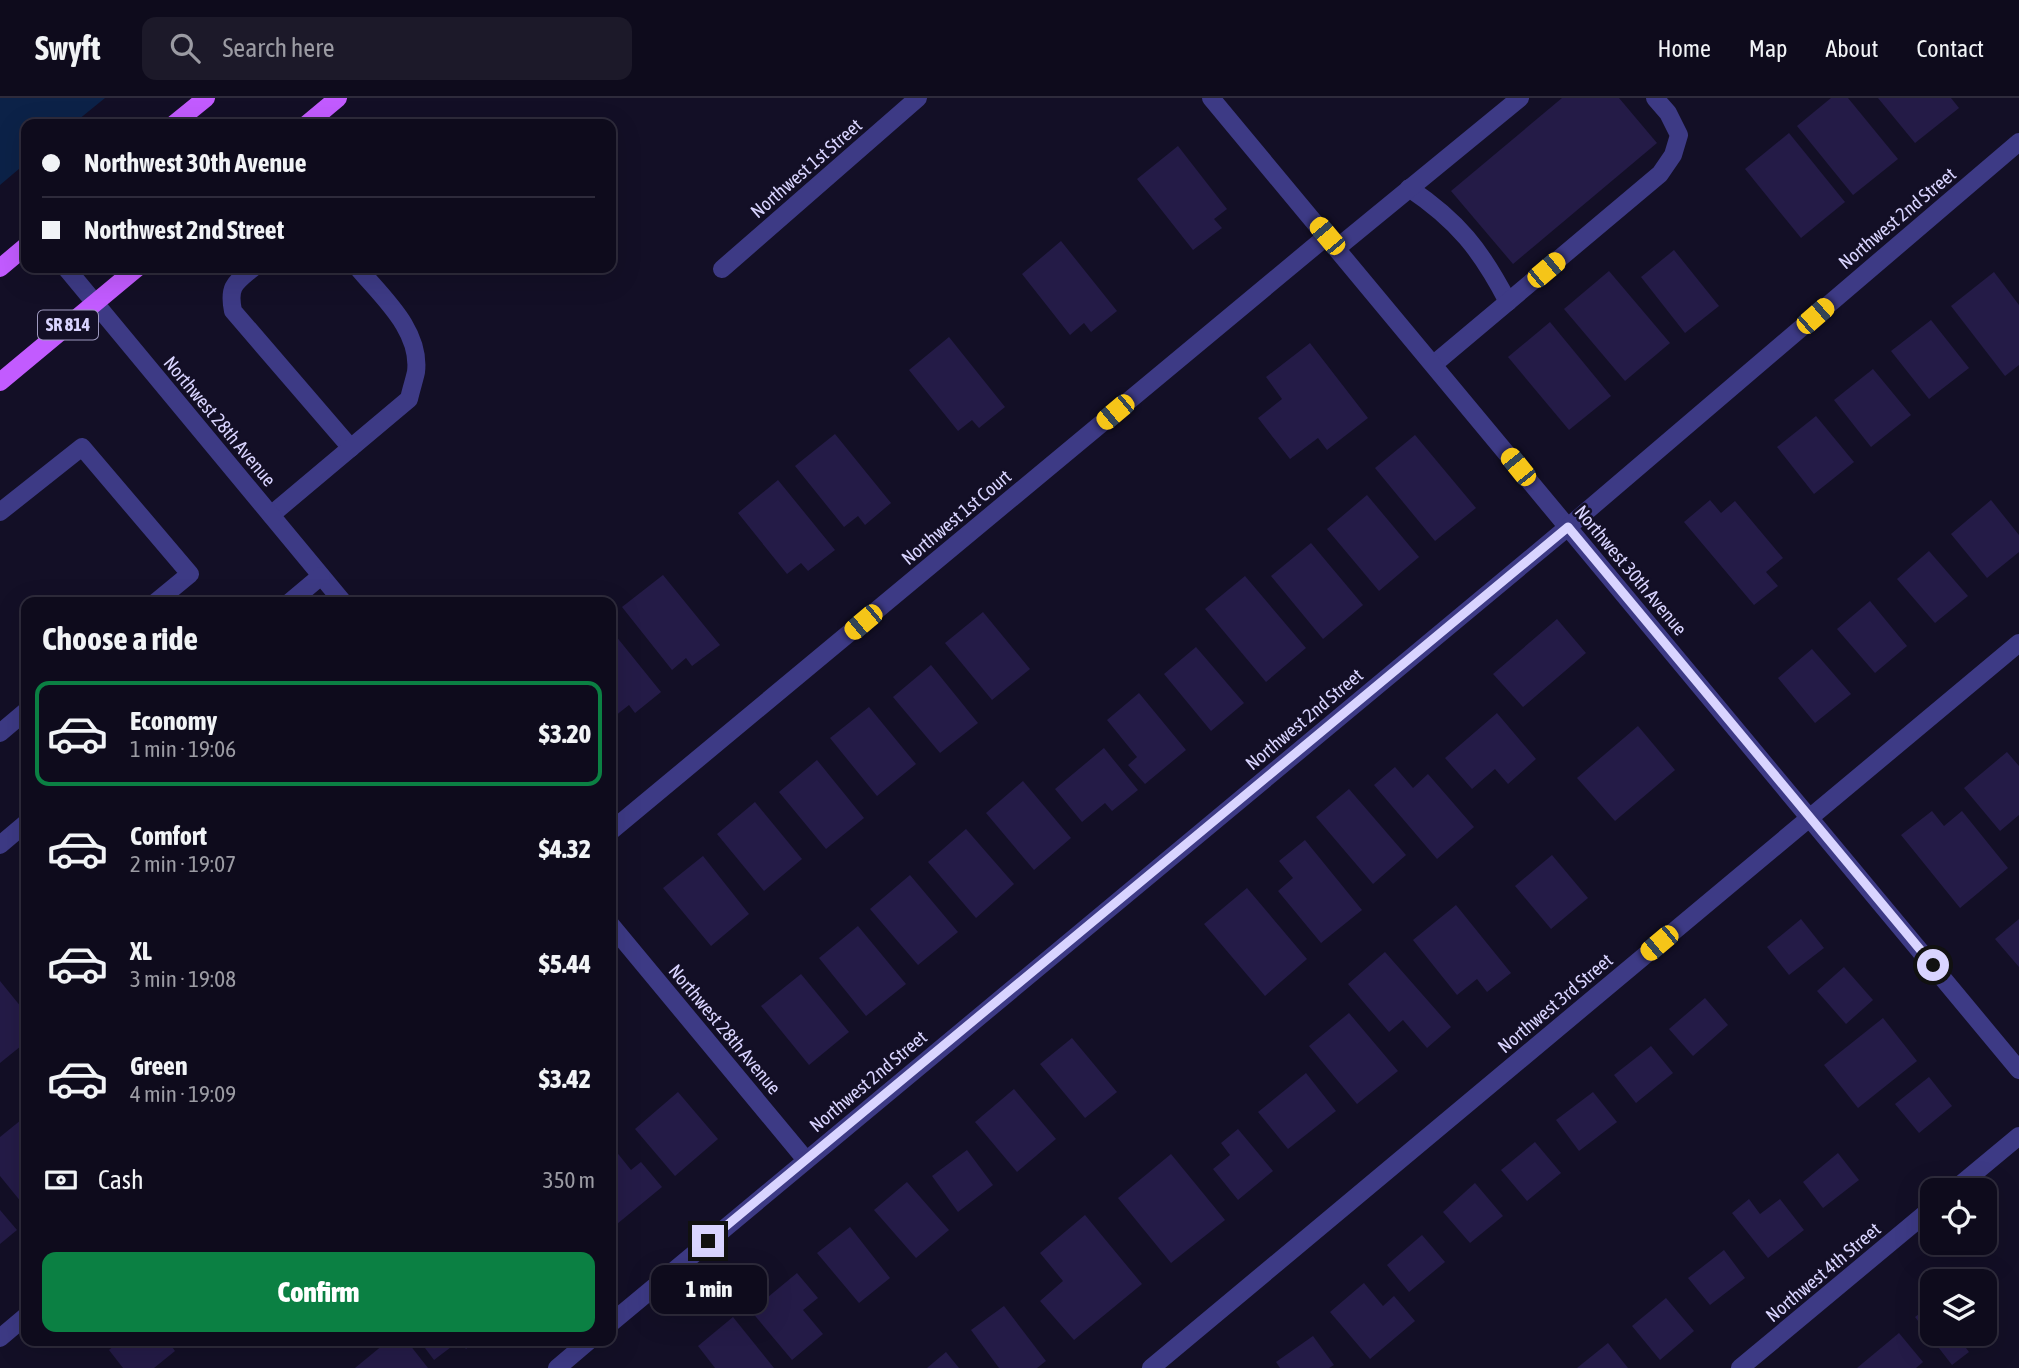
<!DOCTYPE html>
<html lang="en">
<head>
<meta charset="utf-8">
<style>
	body { margin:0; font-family:"Asap Condensed",sans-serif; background:#1c1929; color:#f1f3f6; height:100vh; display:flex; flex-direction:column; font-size:26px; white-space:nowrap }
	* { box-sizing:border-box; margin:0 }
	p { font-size:23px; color:#9b9ba3 }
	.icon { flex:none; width:38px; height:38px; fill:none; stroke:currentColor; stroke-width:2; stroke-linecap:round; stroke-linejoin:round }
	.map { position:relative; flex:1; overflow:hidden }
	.details { position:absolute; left:21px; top:499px; width:595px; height:749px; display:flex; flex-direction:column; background:#0e0b1c; border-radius:14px; box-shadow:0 7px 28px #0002,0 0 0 2px #2e2b3b }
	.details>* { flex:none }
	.top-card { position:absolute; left:21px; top:21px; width:595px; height:154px; border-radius:14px; box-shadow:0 7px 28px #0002,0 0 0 2px #2e2b3b; display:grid; align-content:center; height:154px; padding:0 21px; background:#0e0b1c }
	.tools { position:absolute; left:1920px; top:1080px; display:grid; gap:14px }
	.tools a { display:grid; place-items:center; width:77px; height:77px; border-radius:14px; background:#0e0b1c; box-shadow:0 7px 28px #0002,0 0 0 2px #2e2b3b; font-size:35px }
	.end { position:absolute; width:32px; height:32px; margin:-16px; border:9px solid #d9d4ff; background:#111; box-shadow:0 0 0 4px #111 }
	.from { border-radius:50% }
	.bubble { position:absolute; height:49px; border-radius:14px; background:#0e0b1c; box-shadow:0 7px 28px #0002,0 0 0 2px #2e2b3b; font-size:23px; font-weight:800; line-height:49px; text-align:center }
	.car { position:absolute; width:21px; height:42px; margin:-21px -10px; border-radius:9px; box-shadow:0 0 5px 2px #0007; background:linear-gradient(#f5c518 24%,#345 0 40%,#f5c518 0 76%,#345 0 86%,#f5c518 0) }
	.top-card b { display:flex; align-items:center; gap:24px; height:66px; font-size:26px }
	.top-card b+b { border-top:2px solid #2e2b3b }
	.top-card i { width:18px; height:18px; background:#f1f3f6 }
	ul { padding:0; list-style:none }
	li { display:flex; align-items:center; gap:21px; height:105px; margin:0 14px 10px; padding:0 7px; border:4px solid transparent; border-radius:14px }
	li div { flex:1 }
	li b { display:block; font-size:26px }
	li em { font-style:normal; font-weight:800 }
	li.current { border-color:#0b8043 }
	li>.icon { width:63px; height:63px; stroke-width:1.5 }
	h2 { padding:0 21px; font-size:32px; line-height:84px }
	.pay { display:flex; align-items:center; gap:18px; height:77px; padding:0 21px; font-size:26px }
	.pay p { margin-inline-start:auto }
	.cta { display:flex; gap:14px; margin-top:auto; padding:14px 21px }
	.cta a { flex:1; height:80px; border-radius:14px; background:#0b8043; color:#fff; font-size:28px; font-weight:800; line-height:80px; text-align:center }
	header { display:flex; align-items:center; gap:42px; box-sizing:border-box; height:98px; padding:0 35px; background:#0e0b1c; border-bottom:2px solid #2e2b3b }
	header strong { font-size:33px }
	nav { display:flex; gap:38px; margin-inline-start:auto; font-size:24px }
	.search { width:490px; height:63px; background:#1c1929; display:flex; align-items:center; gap:18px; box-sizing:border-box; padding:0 24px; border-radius:14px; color:#9b9ba3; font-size:26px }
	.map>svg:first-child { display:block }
	.water { fill:#0c2248 }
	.building { fill:#241b47 }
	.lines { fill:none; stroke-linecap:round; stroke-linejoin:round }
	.lane { stroke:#3d3a85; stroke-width:18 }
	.street { stroke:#3d3a85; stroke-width:18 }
	.primary { stroke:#c25bff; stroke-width:18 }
	.route { stroke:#d9d4ff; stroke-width:9 }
	.labels { text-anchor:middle; stroke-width:5; stroke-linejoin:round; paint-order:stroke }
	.shield { fill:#130f26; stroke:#9e99be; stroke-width:2 }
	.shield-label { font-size:18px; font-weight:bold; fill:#d9d4ff }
	.street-label { font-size:19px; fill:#d9d4ff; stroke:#130f26 }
</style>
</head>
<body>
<header>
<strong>Swyft</strong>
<div class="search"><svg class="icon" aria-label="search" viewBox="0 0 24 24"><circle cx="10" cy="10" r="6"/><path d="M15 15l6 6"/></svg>Search here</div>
<nav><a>Home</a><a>Map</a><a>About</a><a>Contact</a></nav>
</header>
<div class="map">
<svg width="2019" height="1270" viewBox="0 0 2019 1270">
	<rect width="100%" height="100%" fill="#130f26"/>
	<polygon class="water" points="0,0 105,0 73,26 26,26 26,65 0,87"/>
	<g class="building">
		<polygon points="1562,0 1619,0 1657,45 1513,166 1451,93"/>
		<polygon points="1831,0 1848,0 1898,61 1853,97 1797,28"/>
		<polygon points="1878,0 1951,0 1959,10 1915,45"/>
		<polygon points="1789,35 1845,104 1801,140 1745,71"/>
		<polygon points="1178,48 1227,111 1214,121 1222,130 1193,152 1137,81"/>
		<polygon points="1061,143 1117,213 1091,234 1084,225 1070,237 1022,176"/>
		<polygon points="1674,152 1719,208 1685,235 1641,179"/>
		<polygon points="1609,173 1670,245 1625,283 1564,211"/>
		<polygon points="1994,174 2019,207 2019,267 2005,278 1951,208"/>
		<polygon points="1931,222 1969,270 1929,301 1891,253"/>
		<polygon points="1550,224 1611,298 1569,332 1508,259"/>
		<polygon points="949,239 1005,309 979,330 972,322 958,333 909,272"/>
		<polygon points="1310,245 1368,320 1327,352 1318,340 1290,361 1258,320 1282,301 1266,279"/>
		<polygon points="1873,271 1911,317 1871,349 1834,302"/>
		<polygon points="1816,318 1854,364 1814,396 1777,349"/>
		<polygon points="835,336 891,405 865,427 858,418 844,429 795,368"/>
		<polygon points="1415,337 1476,410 1435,443 1375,370"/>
		<polygon points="778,382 835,452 808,473 801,465 787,476 738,415"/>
		<polygon points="1367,397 1419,459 1379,493 1327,431"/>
		<polygon points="1710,402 1721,415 1735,403 1783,460 1766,474 1778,488 1754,507 1684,424"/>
		<polygon points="1991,402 2019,437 2019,454 1987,480 1951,436"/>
		<polygon points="1311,445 1363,507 1323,541 1271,478"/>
		<polygon points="1929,453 1968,498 1935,525 1897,481"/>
		<polygon points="663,477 720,547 692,568 686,560 672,572 622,509"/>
		<polygon points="1245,478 1306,550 1266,584 1205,511"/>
		<polygon points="1870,503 1907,548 1875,575 1837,531"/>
		<polygon points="983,514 1030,571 992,602 945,545"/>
		<polygon points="1557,521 1586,555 1523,609 1493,576"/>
		<polygon points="611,532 661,594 635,615 629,607 615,618 611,613"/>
		<polygon points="1196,549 1244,605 1211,633 1164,576"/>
		<polygon points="1812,551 1851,596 1815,625 1778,580"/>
		<polygon points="931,567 978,625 940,655 893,599"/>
		<polygon points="1139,595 1186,652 1145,686 1128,667 1137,659 1107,622"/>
		<polygon points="869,609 916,666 877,698 830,640"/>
		<polygon points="1497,615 1536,661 1508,686 1495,671 1472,691 1445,660"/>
		<polygon points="1638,628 1675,672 1615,723 1577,680"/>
		<polygon points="1104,650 1138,692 1112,713 1105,705 1082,724 1055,691"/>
		<polygon points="2007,654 2019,668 2019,717 2000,733 1964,690"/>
		<polygon points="817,662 864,720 826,751 779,694"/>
		<polygon points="1395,669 1413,690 1428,676 1474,729 1437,761 1374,687"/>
		<polygon points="1023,683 1071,740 1034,772 986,715"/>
		<polygon points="1349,691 1406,757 1373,786 1316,719"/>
		<polygon points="755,704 802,761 764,793 717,736"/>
		<polygon points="1932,713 1944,728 1962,713 2008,770 1960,810 1901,737"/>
		<polygon points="966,731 1014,786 976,820 928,764"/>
		<polygon points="1305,742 1362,812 1321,845 1278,793 1293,780 1279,763"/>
		<polygon points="1552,757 1588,800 1551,831 1515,788"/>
		<polygon points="703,758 749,816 711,848 663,790"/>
		<polygon points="910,777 958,834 918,867 870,811"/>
		<polygon points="1247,790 1307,861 1265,898 1204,826"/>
		<polygon points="1456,807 1511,875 1487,894 1477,881 1457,897 1413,842"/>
		<polygon points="1801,821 1824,850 1789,877 1767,849"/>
		<polygon points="2019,821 2019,869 1995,841"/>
		<polygon points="858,828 906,886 866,918 819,860"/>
		<polygon points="1385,854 1451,929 1427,950 1403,922 1389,934 1348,886"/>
		<polygon points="1844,869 1873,902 1846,926 1817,893"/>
		<polygon points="801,876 849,934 809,967 761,908"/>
		<polygon points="0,883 26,915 26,944 0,965"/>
		<polygon points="1705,900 1728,927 1693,958 1669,931"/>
		<polygon points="1349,915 1398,973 1357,1006 1309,948"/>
		<polygon points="1883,920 1917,963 1858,1010 1824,967"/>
		<polygon points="1072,940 1117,994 1085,1020 1040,966"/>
		<polygon points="1651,948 1673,975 1636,1005 1614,977"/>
		<polygon points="1306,975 1336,1013 1288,1051 1258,1014"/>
		<polygon points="1929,979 1952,1008 1919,1035 1895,1006"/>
		<polygon points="1014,991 1056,1041 1017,1074 975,1024"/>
		<polygon points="678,994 718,1041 675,1078 635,1031"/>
		<polygon points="1593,994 1617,1024 1579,1053 1556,1022"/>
		<polygon points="21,1022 26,1029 26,1110 0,1078 0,1039"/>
		<polygon points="1238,1031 1273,1073 1238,1102 1213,1071 1230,1057 1221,1045"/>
		<polygon points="1535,1044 1561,1075 1527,1103 1501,1072"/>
		<polygon points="615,1052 631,1072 641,1064 662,1089 617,1126 611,1118 611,1055"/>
		<polygon points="967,1052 993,1087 958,1114 932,1078"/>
		<polygon points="1838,1055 1859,1082 1823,1110 1803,1084"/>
		<polygon points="1171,1056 1225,1122 1171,1165 1118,1100"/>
		<polygon points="907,1084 949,1132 916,1160 874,1112"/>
		<polygon points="1475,1085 1503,1118 1470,1145 1443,1114"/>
		<polygon points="1749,1101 1760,1116 1780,1101 1804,1132 1768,1160 1732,1115"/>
		<polygon points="0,1112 17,1132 0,1146"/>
		<polygon points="1085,1117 1142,1186 1074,1242 1040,1203 1063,1183 1040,1155"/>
		<polygon points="850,1129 890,1180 859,1205 817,1155"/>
		<polygon points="1422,1137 1445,1164 1409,1194 1387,1167"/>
		<polygon points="1724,1152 1745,1180 1710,1207 1688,1180"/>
		<polygon points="797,1175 818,1200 803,1212 823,1236 792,1262 751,1213"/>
		<polygon points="1364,1185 1383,1208 1394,1198 1415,1223 1370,1261 1330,1214"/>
		<polygon points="1666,1200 1694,1233 1660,1262 1632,1228"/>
		<polygon points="1932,1206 1932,1236 1961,1236 1957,1238 1969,1254 1952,1267 1915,1219"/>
		<polygon points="1004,1208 1046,1263 1037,1270 999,1270 971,1232"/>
		<polygon points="733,1219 774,1270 715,1270 698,1248"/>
		<polygon points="1899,1235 1923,1264 1916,1270 1857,1270"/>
		<polygon points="1313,1238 1334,1267 1329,1270 1280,1270 1276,1264"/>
		<polygon points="121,1242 167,1242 175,1253 154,1270 123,1270 109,1252"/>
		<polygon points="389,1242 406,1242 428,1270 355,1270"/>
		<polygon points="419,1242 476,1242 466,1251 459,1243 434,1262"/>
		<polygon points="1608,1245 1628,1270 1577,1270"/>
		<polygon points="946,1254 959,1270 927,1270"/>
	</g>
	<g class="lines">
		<g class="lane">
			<path d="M1409,90C1458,123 1481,152 1508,204"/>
			<polyline points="1337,150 1520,0"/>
			<path d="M253,170C235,185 228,188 233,213L351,350"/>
			<polyline points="1434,266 1660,76 1673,57 1679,37 1668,15 1655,0"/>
			<polyline points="0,414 82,349 190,476 156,504"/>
			<path d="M271,417L409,301C411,292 414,283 416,274C421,232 382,199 358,170"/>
			<polyline points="0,635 26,613"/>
		</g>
		<g class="street">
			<polyline points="1211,0 2019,972"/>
			<polyline points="66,170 343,504"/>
			<polyline points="722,171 918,0"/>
			<polyline points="290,504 321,478"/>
			<polyline points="611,733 1327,138"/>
			<polyline points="0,747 26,725"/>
			<polyline points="611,827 806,1062"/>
			<polyline points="1954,1092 2019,1038"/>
			<polyline points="611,1225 1568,429 2019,44"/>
			<polyline points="0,1240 26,1218"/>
			<polyline points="557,1270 590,1242"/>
			<polyline points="1151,1270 2019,545"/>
			<polyline points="1740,1270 1932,1110"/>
		</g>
		<g class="primary">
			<polyline points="174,26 206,0"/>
			<polyline points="307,26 338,0"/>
			<polyline points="0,170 26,148"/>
			<polyline points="0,284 137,170"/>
		</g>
	</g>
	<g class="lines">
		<polyline class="route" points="708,1143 1568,429 1933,867"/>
	</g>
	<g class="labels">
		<rect class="shield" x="38" y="212.5" width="60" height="29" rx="5"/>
		<g class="shield-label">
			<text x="68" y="233">SR 814</text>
		</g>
		<g class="street-label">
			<text transform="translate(806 70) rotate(-41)" y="7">Northwest 1st Street</text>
			<text transform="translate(1897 120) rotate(-40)" y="7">Northwest 2nd Street</text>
			<text transform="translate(220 323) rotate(50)" y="7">Northwest 28th Avenue</text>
			<text transform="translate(956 419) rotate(-40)" y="7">Northwest 1st Court</text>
			<text transform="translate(1631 472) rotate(50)" y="7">Northwest 30th Avenue</text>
			<text transform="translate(1304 621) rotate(-40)" y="7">Northwest 2nd Street</text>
			<text transform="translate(1555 905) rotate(-40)" y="7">Northwest 3rd Street</text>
			<text transform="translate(725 931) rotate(50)" y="7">Northwest 28th Avenue</text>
			<text transform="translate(868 983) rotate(-40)" y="7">Northwest 2nd Street</text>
			<text transform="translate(1823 1174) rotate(-40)" y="7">Northwest 4th Street</text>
		</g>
	</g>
</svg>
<div class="tools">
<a><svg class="icon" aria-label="locate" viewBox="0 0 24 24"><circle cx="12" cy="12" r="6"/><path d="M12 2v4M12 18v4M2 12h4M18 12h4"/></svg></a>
<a><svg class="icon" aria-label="layers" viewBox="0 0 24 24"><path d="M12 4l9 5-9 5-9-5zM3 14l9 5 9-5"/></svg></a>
</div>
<i class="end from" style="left:1933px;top:867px"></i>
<i class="end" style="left:708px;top:1143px"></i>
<div class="bubble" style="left:651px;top:1167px;width:116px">1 min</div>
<i class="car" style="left:1327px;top:138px;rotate:320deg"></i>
<i class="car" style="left:1546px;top:172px;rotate:50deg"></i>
<i class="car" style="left:1815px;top:218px;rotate:49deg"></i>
<i class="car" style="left:1115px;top:314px;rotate:230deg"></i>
<i class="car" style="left:1518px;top:369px;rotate:321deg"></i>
<i class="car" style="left:863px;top:524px;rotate:230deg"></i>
<i class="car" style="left:1659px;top:845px;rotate:230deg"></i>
<div class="top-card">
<b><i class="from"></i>Northwest 30th Avenue</b>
<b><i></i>Northwest 2nd Street</b>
</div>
<section class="details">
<h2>Choose a ride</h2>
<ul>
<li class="current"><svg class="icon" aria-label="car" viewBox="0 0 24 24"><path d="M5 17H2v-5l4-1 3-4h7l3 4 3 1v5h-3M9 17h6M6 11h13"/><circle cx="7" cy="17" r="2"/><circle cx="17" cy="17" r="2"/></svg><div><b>Economy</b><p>1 min · 19:06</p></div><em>$3.20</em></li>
<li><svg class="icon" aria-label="car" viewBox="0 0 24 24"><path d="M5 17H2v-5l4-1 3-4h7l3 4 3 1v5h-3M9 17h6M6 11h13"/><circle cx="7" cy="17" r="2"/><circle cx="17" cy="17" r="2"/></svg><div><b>Comfort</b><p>2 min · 19:07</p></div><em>$4.32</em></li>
<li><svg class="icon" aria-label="car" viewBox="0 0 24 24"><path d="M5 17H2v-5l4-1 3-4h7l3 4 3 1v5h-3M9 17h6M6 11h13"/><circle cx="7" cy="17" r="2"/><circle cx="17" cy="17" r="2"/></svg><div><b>XL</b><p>3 min · 19:08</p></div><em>$5.44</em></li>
<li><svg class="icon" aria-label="car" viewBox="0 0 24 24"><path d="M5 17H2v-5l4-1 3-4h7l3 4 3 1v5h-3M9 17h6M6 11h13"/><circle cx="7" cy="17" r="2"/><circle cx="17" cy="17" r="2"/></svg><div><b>Green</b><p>4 min · 19:09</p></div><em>$3.42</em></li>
</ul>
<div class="pay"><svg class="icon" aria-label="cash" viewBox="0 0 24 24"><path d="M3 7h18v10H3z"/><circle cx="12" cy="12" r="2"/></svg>Cash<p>350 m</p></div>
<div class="cta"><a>Confirm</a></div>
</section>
</div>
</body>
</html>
